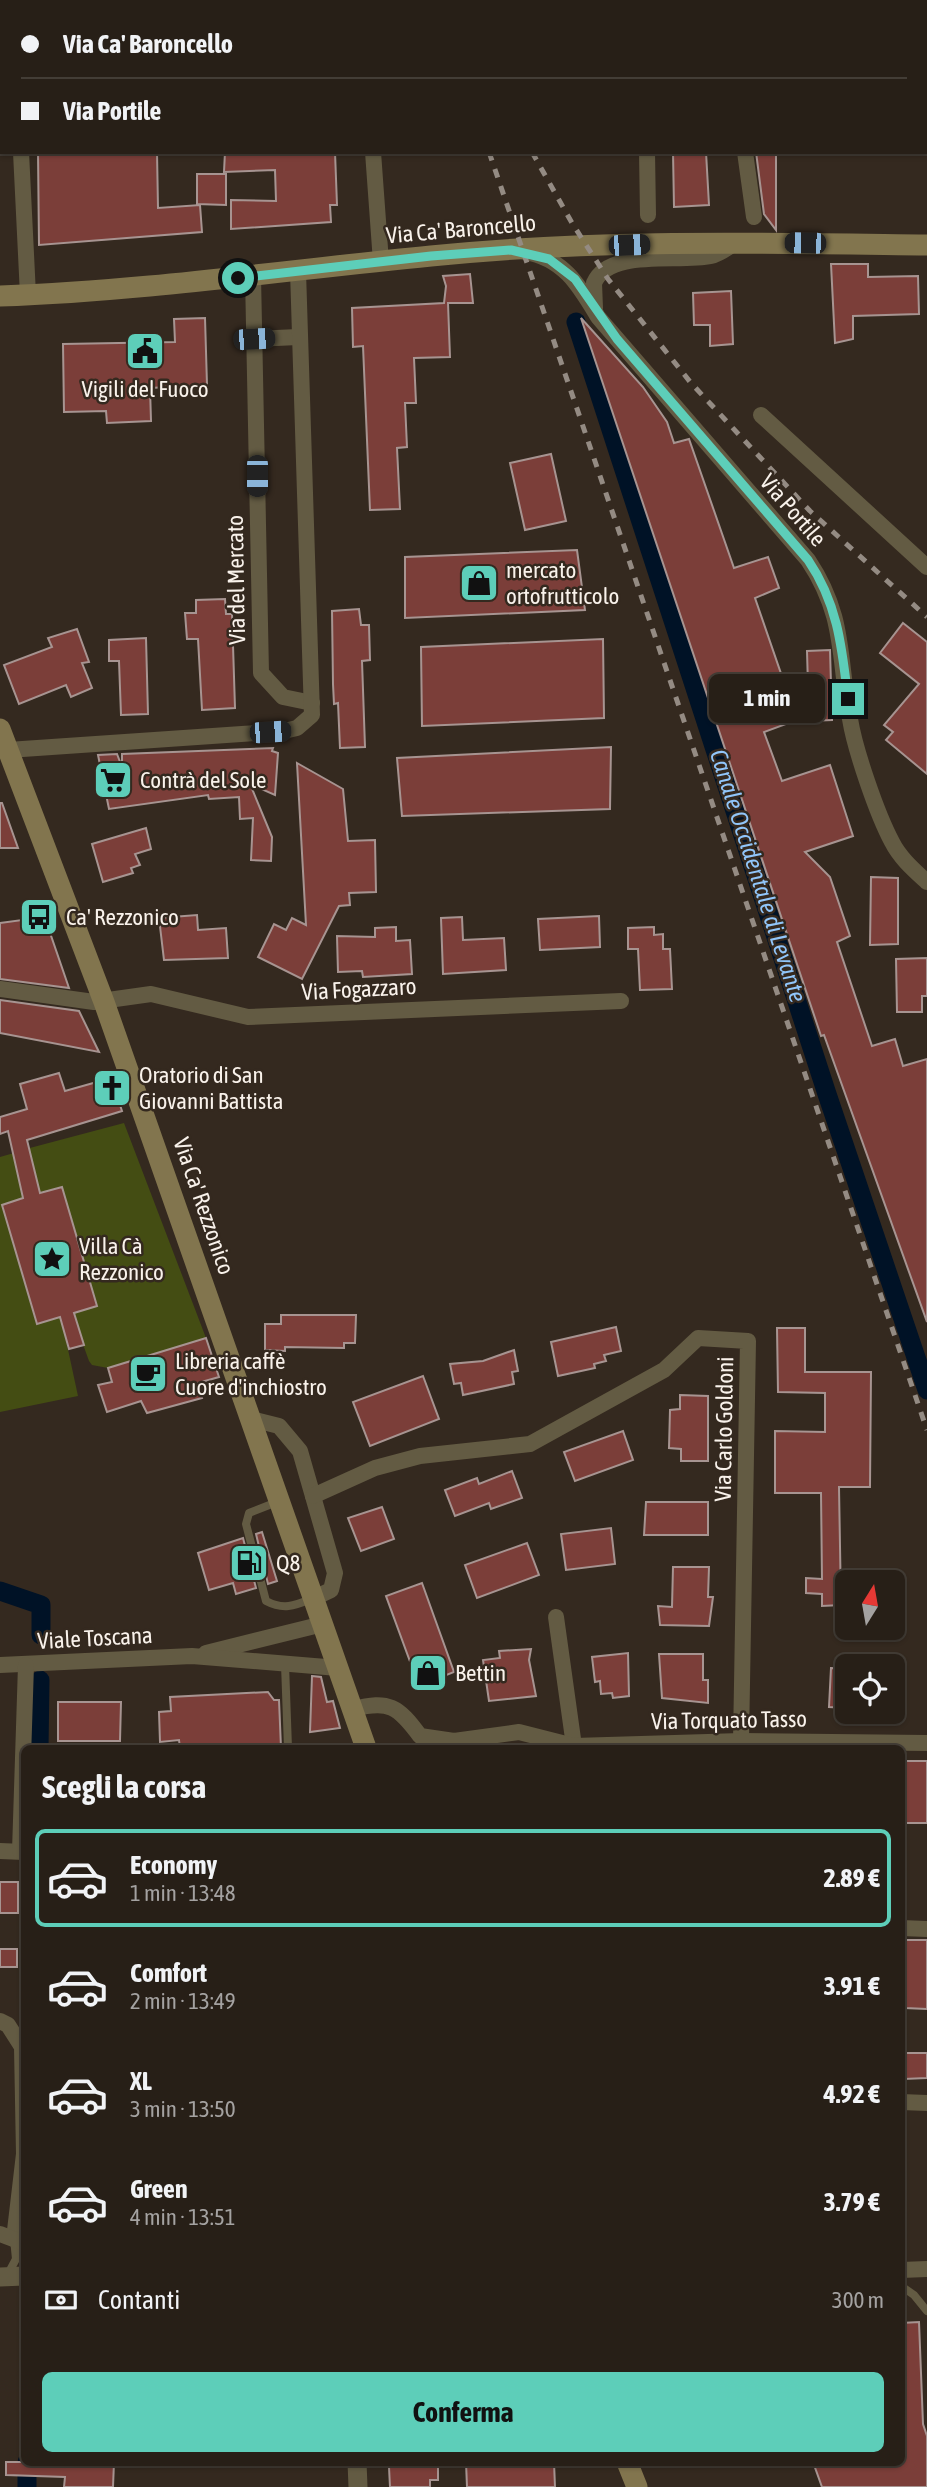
<!DOCTYPE html>
<html lang="it">
<head>
<meta charset="utf-8">
<style>
	body { margin:0; font-family:"Asap Condensed",sans-serif; background:#2f2720; color:#f1f3f6; height:100vh; display:flex; flex-direction:column; font-size:26px; white-space:nowrap }
	* { box-sizing:border-box; margin:0 }
	p { font-size:23px; color:#a4a2a1 }
	.icon { flex:none; width:38px; height:38px; fill:none; stroke:currentColor; stroke-width:2; stroke-linecap:round; stroke-linejoin:round }
	.map { position:relative; flex:1; overflow:hidden }
	.sheet { position:absolute; left:21px; top:1745px; width:884px; height:721px; display:flex; flex-direction:column; background:#271f17; border-radius:10px; box-shadow:0 2px 5px #0004,0 0 0 2px #433d36 }
	.sheet>* { flex:none }
	.banner { position:absolute; left:0px; top:0px; width:928px; height:154px; box-shadow:0 2px 5px #0004,0 0 0 2px #433d36; display:grid; align-content:center; height:154px; padding:0 21px; background:#271f17 }
	.needle { width:46px; rotate:11deg }
	.controls { position:absolute; left:835px; top:1570px; display:grid; gap:14px }
	.controls a { display:grid; place-items:center; width:70px; height:70px; border-radius:10px; background:#271f17; box-shadow:0 2px 5px #0004,0 0 0 2px #433d36; font-size:35px }
	.end { position:absolute; width:32px; height:32px; margin:-16px; border:9px solid #5dceb9; background:#111; box-shadow:0 0 0 4px #111 }
	.from { border-radius:50% }
	.bubble { position:absolute; height:49px; border-radius:10px; background:#271f17; box-shadow:0 2px 5px #0004,0 0 0 2px #433d36; font-size:23px; font-weight:700; line-height:49px; text-align:center }
	.car { position:absolute; width:21px; height:42px; margin:-21px -10px; border-radius:9px; box-shadow:0 0 5px 2px #0007; background:linear-gradient(#222 24%,#8ab4d8 0 40%,#222 0 76%,#8ab4d8 0 86%,#222 0) }
	.banner b { display:flex; align-items:center; gap:24px; height:66px; font-size:26px }
	.banner b+b { border-top:2px solid #433d36 }
	.banner i { width:18px; height:18px; background:#f1f3f6 }
	ul { padding:0; list-style:none }
	li { display:flex; align-items:center; gap:21px; height:98px; margin:0 14px 10px; padding:0 7px; border:4px solid transparent; border-radius:10px }
	li div { flex:1 }
	li b { display:block; font-size:26px }
	li em { font-style:normal; font-weight:700 }
	li.selected { border-color:#5dceb9 }
	li>.icon { width:63px; height:63px; stroke-width:1.5 }
	h2 { padding:0 21px; font-size:32px; line-height:84px }
	.pay { display:flex; align-items:center; gap:18px; height:77px; padding:0 21px; font-size:26px }
	.pay p { margin-inline-start:auto }
	.button { display:flex; gap:14px; margin-top:auto; padding:14px 21px }
	.button a { flex:1; height:80px; border-radius:10px; background:#5dceb9; color:#111; font-size:28px; font-weight:700; line-height:80px; text-align:center }
	.map>svg:first-child { display:block }
	.green { fill:#444d13 }
	.lines { fill:none; stroke-linecap:round; stroke-linejoin:round }
	.canal { stroke:#001226; stroke-width:19 }
	.building { fill:#7b3e39; stroke:#a79491; stroke-width:2 }
	.service { stroke:#635b43; stroke-width:8 }
	.minor { stroke:#635b43; stroke-width:16 }
	.tertiary { stroke:#635b43; stroke-width:19 }
	.secondary { stroke:#82754e; stroke-width:21 }
	.rail { stroke:#948b83; stroke-width:5; stroke-dasharray:9 9; stroke-linecap:butt }
	.route { stroke:#5dceb9; stroke-width:9 }
	.labels { text-anchor:middle; stroke-width:5; stroke-linejoin:round; paint-order:stroke }
	.street-label { font-size:23px; fill:#f9f2eb; stroke:#34291f }
	.poi-label { font-size:23px; fill:#f9f2eb; stroke:#34291f; text-anchor:start }
	.water-label { font-size:24px; font-style:italic; fill:#91c6fa; stroke:#34291f }
</style>
</head>
<body>
<div class="map">
<svg width="927" height="2487" viewBox="0 0 927 2487">
	<rect width="100%" height="100%" fill="#34291f"/>
	<g class="green">
		<polygon points="124,1123 206,1338 108,1368 92,1365 89,1361 72,1314 97,1305 62,1187 38,1194 26,1149"/>
		<polygon points="14,1153 19,1181 27,1197 2,1205 36,1323 61,1317 78,1396 0,1412 0,1157"/>
	</g>
	<g class="lines">
		<g class="canal">
			<polyline points="576,322 827,1094 927,1390"/>
			<polyline points="0,1591 41,1605 41,1635"/>
			<polyline points="39,1748 40,1680"/>
			<polyline points="27,2487 27,2462"/>
		</g>
	</g>
	<g class="building">
		<polygon points="38,152 157,152 158,208 200,205 202,232 39,245"/>
		<polygon points="225,152 335,152 337,205 330,205 331,222 231,229 231,200 276,201 275,170 224,172"/>
		<polygon points="673,152 706,152 709,205 674,207"/>
		<polygon points="756,152 776,152 776,230 764,214"/>
		<polygon points="197,174 226,174 226,205 197,204"/>
		<polygon points="831,264 868,264 868,277 918,276 919,314 853,316 853,339 835,343"/>
		<polygon points="470,274 473,303 448,303 450,357 414,358 416,403 405,403 407,447 397,448 400,509 370,510 363,346 353,347 352,308 444,303 446,286 443,276"/>
		<polygon points="731,291 733,344 710,346 710,325 694,325 693,293"/>
		<polygon points="205,318 207,385 150,388 151,421 107,423 106,411 64,412 63,344 175,342 174,319"/>
		<polygon points="581,318 643,387 667,422 674,443 689,439 734,568 768,557 779,588 755,598 797,720 764,732 782,781 830,765 853,836 805,852 830,877 850,936 837,942 872,1046 895,1039 903,1066 927,1059 927,1322 824,1035 821,1036"/>
		<polygon points="551,454 566,521 525,530 510,463"/>
		<polygon points="577,550 585,610 405,618 405,557"/>
		<polygon points="225,599 226,614 232,614 235,708 202,710 198,639 187,639 185,613 196,613 196,600"/>
		<polygon points="359,609 361,625 369,625 370,660 362,661 365,747 340,748 338,703 334,704 333,684 332,611"/>
		<polygon points="903,623 927,642 927,774 886,740 893,732 884,725 919,684 880,653"/>
		<polygon points="77,629 89,662 82,663 92,688 71,697 66,685 19,704 4,665 52,647 48,638"/>
		<polygon points="146,638 148,714 121,715 119,661 109,661 109,640"/>
		<polygon points="603,639 604,718 422,726 421,647"/>
		<polygon points="830,650 832,720 809,721 807,651"/>
		<polygon points="611,747 610,809 402,816 397,758"/>
		<polygon points="273,748 272,751 278,753 275,795 250,784 272,837 271,861 251,860 253,818 240,819 239,797 209,799 208,795 109,809 98,755 117,754 122,767 122,754"/>
		<polygon points="297,763 343,789 348,841 375,840 376,892 349,893 350,905 339,906 302,979 258,957 274,924 286,930 292,918 306,925"/>
		<polygon points="0,803 2,803 18,848 0,848"/>
		<polygon points="146,828 151,849 135,854 140,865 131,868 133,873 103,882 92,844"/>
		<polygon points="871,877 898,878 898,944 870,945"/>
		<polygon points="197,915 198,930 226,928 228,958 164,960 159,918"/>
		<polygon points="599,916 600,947 540,950 538,919"/>
		<polygon points="462,917 463,940 504,938 506,970 443,974 441,918"/>
		<polygon points="22,920 27,931 48,927 69,988 0,979 0,923"/>
		<polygon points="396,927 396,941 410,940 412,974 363,977 362,971 338,972 337,936 375,937 375,928"/>
		<polygon points="654,927 654,935 663,934 663,949 670,949 672,989 640,990 638,949 628,949 628,928"/>
		<polygon points="927,958 927,996 922,996 922,1012 897,1012 896,959"/>
		<polygon points="0,1000 79,1011 99,1052 0,1033"/>
		<polygon points="59,1073 65,1091 111,1078 122,1111 27,1140 40,1193 62,1187 97,1306 74,1313 84,1345 69,1349 60,1317 37,1324 2,1205 23,1198 8,1131 0,1134 0,1117 27,1109 20,1084"/>
		<polygon points="281,1315 356,1315 355,1343 344,1343 344,1348 285,1347 285,1351 265,1350 265,1324 281,1324"/>
		<polygon points="616,1327 621,1351 604,1355 606,1361 594,1364 595,1368 558,1376 551,1342"/>
		<polygon points="777,1328 805,1328 805,1372 871,1372 870,1487 839,1487 841,1605 822,1606 822,1594 806,1593 806,1578 822,1579 821,1493 775,1493 775,1431 825,1432 825,1393 778,1392"/>
		<polygon points="206,1338 219,1377 198,1383 202,1398 147,1413 141,1401 107,1412 98,1385 112,1382 108,1368"/>
		<polygon points="514,1350 518,1371 512,1372 514,1384 463,1395 461,1383 454,1384 450,1364 483,1361"/>
		<polygon points="423,1376 439,1419 370,1446 353,1402"/>
		<polygon points="680,1395 708,1396 708,1461 681,1461 681,1449 669,1448 670,1410 680,1409"/>
		<polygon points="623,1431 633,1460 575,1481 564,1452"/>
		<polygon points="512,1471 522,1498 491,1509 489,1503 455,1516 445,1490 477,1478 479,1484"/>
		<polygon points="646,1502 708,1502 708,1535 644,1535"/>
		<polygon points="382,1507 394,1539 361,1551 348,1518"/>
		<polygon points="611,1528 615,1564 566,1570 561,1534"/>
		<polygon points="262,1532 277,1581 268,1584 256,1534"/>
		<polygon points="243,1538 256,1588 236,1594 233,1583 209,1590 198,1553"/>
		<polygon points="527,1543 539,1575 477,1598 465,1565"/>
		<polygon points="673,1567 709,1567 708,1597 713,1597 709,1626 660,1625 658,1606 672,1607"/>
		<polygon points="422,1583 454,1672 419,1686 386,1596"/>
		<polygon points="531,1649 529,1660 536,1696 489,1701 483,1660 500,1658 499,1651"/>
		<polygon points="628,1653 629,1696 613,1698 612,1693 601,1694 600,1681 595,1682 592,1657"/>
		<polygon points="659,1654 703,1654 703,1680 708,1680 708,1703 662,1698"/>
		<polygon points="831,1668 847,1669 847,1708 829,1707"/>
		<polygon points="312,1676 321,1677 327,1702 333,1701 340,1728 310,1732"/>
		<polygon points="268,1692 274,1700 279,1700 281,1748 180,1748 179,1740 160,1742 159,1712 171,1711 170,1697"/>
		<polygon points="58,1702 121,1702 120,1741 58,1741"/>
		<polygon points="901,1761 927,1761 927,1823 905,1823"/>
		<rect x="0" y="1882" width="18" height="31"/>
		<polygon points="901,1940 927,1940 927,2009 905,2008 905,1988 901,1988"/>
		<rect x="0" y="1949" width="17" height="18"/>
		<polygon points="904,2053 927,2053 927,2078 904,2079"/>
		<polygon points="919,2322 923,2424 927,2436 927,2487 822,2487 813,2462 901,2462 901,2323"/>
		<polygon points="6,2462 114,2462 113,2487 64,2487 65,2477 6,2475"/>
		<polygon points="466,2462 554,2462 555,2487 467,2487"/>
		<polygon points="438,2465 438,2480 430,2480 430,2487 390,2487 389,2467"/>
	</g>
	<g class="lines">
		<g class="service">
			<path d="M277,1502L249,1513L246,1524L266,1601C283,1610 294,1606 311,1599"/>
			<polyline points="285,1664 288,1748"/>
			<polyline points="8,2274 16,2259 14,2239"/>
			<polyline points="901,2286 914,2295 927,2311"/>
		</g>
		<g class="minor">
			<polyline points="578,0 578,2"/>
			<polyline points="645,0 645,2"/>
			<polyline points="745,0 745,2"/>
			<polyline points="0,113 2,113"/>
			<polyline points="21,152 28,295"/>
			<polyline points="373,152 381,262"/>
			<polyline points="647,152 648,215"/>
			<polyline points="745,152 754,217"/>
			<path d="M525,252C564,258 580,287 598,317L808,560C846,617 838,657 850,719C855,750 877,814 892,842C900,858 914,870 927,882"/>
			<polyline points="253,276 261,673 283,697 312,703"/>
			<path d="M595,308L594,283C609,248 679,263 711,256C720,254 727,248 735,243"/>
			<polyline points="254,339 298,337"/>
			<polyline points="761,415 927,567"/>
			<polyline points="8,750 284,731 297,728 312,715 298,271"/>
			<polyline points="0,989 94,1002 151,994 248,1017 621,1001"/>
			<polyline points="251,1419 279,1426 300,1451 335,1573 331,1590 314,1598"/>
			<polyline points="313,1496 375,1468 420,1456 530,1444 664,1370 698,1338 748,1341 741,1741"/>
			<polyline points="556,1617 574,1746"/>
			<polyline points="206,1653 323,1624"/>
			<polyline points="0,1665 192,1656 338,1668"/>
			<path d="M353,1709C389,1700 398,1706 420,1736L454,1741L519,1732L574,1746L741,1741L927,1743"/>
			<polyline points="0,1851 24,1852"/>
			<polyline points="20,1851 26,1665"/>
			<polyline points="901,1928 927,1929"/>
			<polyline points="0,2021 8,2025 22,2047 24,2154 14,2239"/>
			<polyline points="901,2102 927,2103"/>
			<polyline points="0,2234 24,2243"/>
			<polyline points="901,2270 927,2269"/>
		</g>
		<g class="tertiary">
			<polyline points="0,2277 24,2276"/>
			<polyline points="357,2462 358,2487"/>
		</g>
		<g class="secondary">
			<path d="M0,296C144,291 287,270 431,256C596,239 762,243 927,245"/>
			<polyline points="0,729 104,1002 366,1748"/>
			<polyline points="627,2462 637,2487"/>
		</g>
		<g class="rail">
			<polyline points="438,0 438,2"/>
			<polyline points="457,0 458,2"/>
			<polyline points="489,152 927,1430"/>
			<polyline points="532,152 572,223 608,279 691,383 810,511 927,617"/>
		</g>
	</g>
	<g class="lines">
		<path class="route" d="M238,278L431,256L511,250L549,259L575,279L617,339L808,560C838,604 842,648 848,699"/>
	</g>
	<defs>
		<g id="civic-square" transform="scale(2.0125)"><rect x="-9" y="-9" width="18" height="18" rx="4" fill="#5dceb9" stroke="#34291f"/><path d="M-.6-6.5H3V-4.5H.6V-3L4-1V1h2V6H-6V1h2V-1L-.6-3ZM-1.2 2.5V6h2.4V2.5Z" fill="#111"/></g>
		<g id="shop-square" transform="scale(2.0125)"><rect x="-9" y="-9" width="18" height="18" rx="4" fill="#5dceb9" stroke="#34291f"/><path d="M-5-2.5h2.3a2.7 3.5 0 0 1 5.4 0H5L5.5 6h-11ZM-1.5-2.5h3a1.5 2.3 0 0 0-3 0Z" fill="#111"/></g>
		<g id="supermarket-square" transform="scale(2.0125)"><rect x="-9" y="-9" width="18" height="18" rx="4" fill="#5dceb9" stroke="#34291f"/><path d="M-6-5.5h2.5l.6 2H6L4.5 2H-2.5L-4.4-4H-6ZM-1.5 3.2a1.3 1.3 0 1 0 .1 0ZM3 3.2a1.3 1.3 0 1 0 .1 0Z" fill="#111"/></g>
		<g id="bus-square" transform="scale(2.0125)"><rect x="-9" y="-9" width="18" height="18" rx="4" fill="#5dceb9" stroke="#34291f"/><path d="M-5-6H5V4H4V6H2V4H-2V6H-4V4H-5ZM-3.5-4V0h7V-4ZM-3.5 1.2v1.5H-2V1.2ZM2 1.2v1.5H3.5V1.2Z" fill="#111"/></g>
		<g id="church-square" transform="scale(2.0125)"><rect x="-9" y="-9" width="18" height="18" rx="4" fill="#5dceb9" stroke="#34291f"/><path d="M-1.2-6h2.4v3.5h3.3v2.4h-3.3V6h-2.4V-.1h-3.3v-2.4h3.3Z" fill="#111"/></g>
		<g id="sight-square" transform="scale(2.0125)"><rect x="-9" y="-9" width="18" height="18" rx="4" fill="#5dceb9" stroke="#34291f"/><path d="M0-6L1.8-2.2L6-1.7L2.9 1.2L3.7 5.4L0 3.3L-3.7 5.4L-2.9 1.2L-6-1.7L-1.8-2.2Z" fill="#111"/></g>
		<g id="cafe-square" transform="scale(2.0125)"><rect x="-9" y="-9" width="18" height="18" rx="4" fill="#5dceb9" stroke="#34291f"/><path d="M-5.5-4.5H6V0H3Q3 3.5 0 3.5H-2.5Q-5.5 3.5-5.5 0ZM3-3.2v2h1.7v-2ZM-6 4.5H4V6H-6Z" fill="#111"/></g>
		<g id="fuel-square" transform="scale(2.0125)"><rect x="-9" y="-9" width="18" height="18" rx="4" fill="#5dceb9" stroke="#34291f"/><path d="M-5.5-6h7V0h2V4h1.3V-2.5L3-4.5l.8-.8L6-3V5H2.5V1h-1V6h-7ZM-4.2-4.7v3.2H.2V-4.7Z" fill="#111"/></g>
	</defs>
	<g fill-rule="evenodd">
		<use href="#civic-square" x="145" y="351"/>
		<use href="#shop-square" x="479" y="583"/>
		<use href="#supermarket-square" x="113" y="780"/>
		<use href="#bus-square" x="39" y="917"/>
		<use href="#church-square" x="112" y="1088"/>
		<use href="#sight-square" x="52" y="1259"/>
		<use href="#cafe-square" x="148" y="1374"/>
		<use href="#fuel-square" x="249" y="1563"/>
		<use href="#shop-square" x="428" y="1673"/>
	</g>
	<g class="labels">
		<g class="street-label">
			<text transform="translate(461 229) rotate(-5)" y="8">Via Ca' Baroncello</text>
			<text transform="translate(793 510) rotate(49)" y="8">Via Portile</text>
			<text transform="translate(236 580) rotate(-91)" y="8">Via del Mercato</text>
			<text transform="translate(359 989) rotate(-3)" y="8">Via Fogazzaro</text>
			<text transform="translate(204 1206) rotate(71)" y="8">Via Ca' Rezzonico</text>
			<text transform="translate(724 1429) rotate(-89)" y="8">Via Carlo Goldoni</text>
			<text transform="translate(95 1638) rotate(-3)" y="8">Viale Toscana</text>
			<text transform="translate(729 1720) rotate(-1)" y="8">Via Torquato Tasso</text>
		</g>
		<g class="poi-label">
			<text x="145" y="397" text-anchor="middle">Vigili del Fuoco</text>
			<text x="506" y="578">mercato<tspan x="506" dy="26">ortofrutticolo</tspan></text>
			<text x="140" y="788">Contrà del Sole</text>
			<text x="66" y="925">Ca' Rezzonico</text>
			<text x="139" y="1083">Oratorio di San<tspan x="139" dy="26">Giovanni Battista</tspan></text>
			<text x="79" y="1254">Villa Cà<tspan x="79" dy="26">Rezzonico</tspan></text>
			<text x="175" y="1369">Libreria caffè<tspan x="175" dy="26">Cuore d'inchiostro</tspan></text>
			<text x="276" y="1571">Q8</text>
			<text x="455" y="1681">Bettin</text>
		</g>
		<g class="water-label">
			<text transform="translate(758 876) rotate(72)" y="8">Canale Occidentale di Levante</text>
		</g>
	</g>
</svg>
<div class="controls">
<a><svg class="needle" viewBox="-14 -14 28 28"><path d="M0-13l5 13h-10z" fill="#e53935"/><path d="M0 13l5-13h-10z" fill="#a4a2a1"/></svg></a>
<a><svg class="icon" aria-label="locate" viewBox="0 0 24 24"><circle cx="12" cy="12" r="6"/><path d="M12 2v4M12 18v4M2 12h4M18 12h4"/></svg></a>
</div>
<i class="end from" style="left:238px;top:278px"></i>
<i class="end" style="left:848px;top:699px"></i>
<div class="bubble" style="left:709px;top:674px;width:116px">1 min</div>
<i class="car" style="left:805px;top:243px;rotate:271deg"></i>
<i class="car" style="left:629px;top:245px;rotate:88deg"></i>
<i class="car" style="left:254px;top:339px;rotate:87deg"></i>
<i class="car" style="left:257px;top:476px;rotate:180deg"></i>
<i class="car" style="left:270px;top:732px;rotate:86deg"></i>
<div class="banner">
<b><i class="from"></i>Via Ca' Baroncello</b>
<b><i></i>Via Portile</b>
</div>
<section class="sheet">
<h2>Scegli la corsa</h2>
<ul>
<li class="selected"><svg class="icon" aria-label="car" viewBox="0 0 24 24"><path d="M5 17H2v-5l4-1 3-4h7l3 4 3 1v5h-3M9 17h6M6 11h13"/><circle cx="7" cy="17" r="2"/><circle cx="17" cy="17" r="2"/></svg><div><b>Economy</b><p>1 min · 13:48</p></div><em>2.89 €</em></li>
<li><svg class="icon" aria-label="car" viewBox="0 0 24 24"><path d="M5 17H2v-5l4-1 3-4h7l3 4 3 1v5h-3M9 17h6M6 11h13"/><circle cx="7" cy="17" r="2"/><circle cx="17" cy="17" r="2"/></svg><div><b>Comfort</b><p>2 min · 13:49</p></div><em>3.91 €</em></li>
<li><svg class="icon" aria-label="car" viewBox="0 0 24 24"><path d="M5 17H2v-5l4-1 3-4h7l3 4 3 1v5h-3M9 17h6M6 11h13"/><circle cx="7" cy="17" r="2"/><circle cx="17" cy="17" r="2"/></svg><div><b>XL</b><p>3 min · 13:50</p></div><em>4.92 €</em></li>
<li><svg class="icon" aria-label="car" viewBox="0 0 24 24"><path d="M5 17H2v-5l4-1 3-4h7l3 4 3 1v5h-3M9 17h6M6 11h13"/><circle cx="7" cy="17" r="2"/><circle cx="17" cy="17" r="2"/></svg><div><b>Green</b><p>4 min · 13:51</p></div><em>3.79 €</em></li>
</ul>
<div class="pay"><svg class="icon" aria-label="cash" viewBox="0 0 24 24"><path d="M3 7h18v10H3z"/><circle cx="12" cy="12" r="2"/></svg>Contanti<p>300 m</p></div>
<div class="button"><a>Conferma</a></div>
</section>
</div>
</body>
</html>
